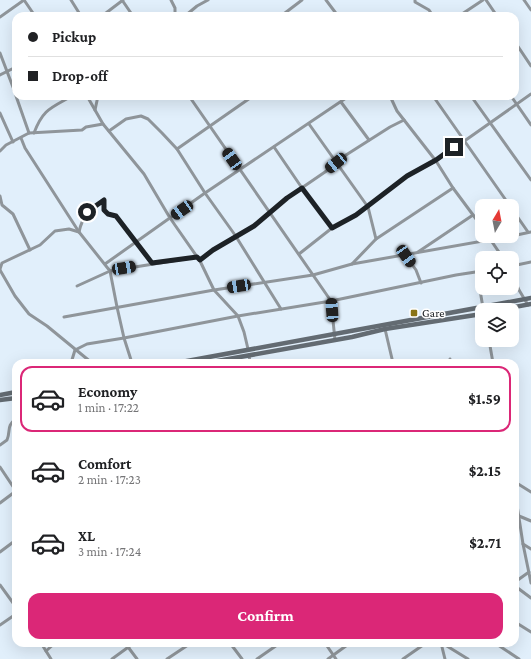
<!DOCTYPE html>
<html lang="en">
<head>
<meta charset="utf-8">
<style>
	body { margin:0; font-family:"Crimson Pro",serif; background:#f2f2f2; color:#202124; height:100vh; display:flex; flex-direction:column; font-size:15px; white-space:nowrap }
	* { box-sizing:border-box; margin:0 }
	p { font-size:13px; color:#757577 }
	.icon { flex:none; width:22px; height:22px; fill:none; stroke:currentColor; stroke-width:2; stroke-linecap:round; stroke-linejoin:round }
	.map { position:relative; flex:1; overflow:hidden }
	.side { position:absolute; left:12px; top:359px; width:507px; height:288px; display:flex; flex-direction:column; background:#fff; border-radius:12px; box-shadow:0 4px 16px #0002 }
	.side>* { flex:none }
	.top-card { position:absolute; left:12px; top:12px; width:507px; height:88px; border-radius:12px; box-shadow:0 4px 16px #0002; display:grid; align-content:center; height:88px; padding:0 16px; background:#fff }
	.needle { width:26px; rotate:10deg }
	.tools { position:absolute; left:475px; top:199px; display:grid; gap:8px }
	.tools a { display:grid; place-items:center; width:44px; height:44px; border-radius:8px; background:#fff; box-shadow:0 4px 16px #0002; font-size:20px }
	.end { position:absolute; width:18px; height:18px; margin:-9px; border:5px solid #1d2226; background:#fff; box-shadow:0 0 0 2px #fff }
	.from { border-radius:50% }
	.car { position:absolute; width:12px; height:24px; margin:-12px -6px; border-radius:5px; box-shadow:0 0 3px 1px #0007; background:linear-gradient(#222 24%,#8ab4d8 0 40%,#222 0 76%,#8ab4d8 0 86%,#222 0) }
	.top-card b { display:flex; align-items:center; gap:14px; height:38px; font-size:15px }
	.top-card b+b { border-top:1px solid #e0e0e0 }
	.top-card i { width:10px; height:10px; background:#202124 }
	ul { padding:7px 0 0; list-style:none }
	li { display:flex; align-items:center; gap:12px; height:66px; margin:0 8px 6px; padding:0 8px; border:2px solid transparent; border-radius:12px }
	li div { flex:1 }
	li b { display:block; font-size:15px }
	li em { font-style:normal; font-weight:700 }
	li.current { border-color:#db2777 }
	li>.icon { width:36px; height:36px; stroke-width:1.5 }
	.primary-button { display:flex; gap:8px; margin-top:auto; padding:8px 16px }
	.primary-button a { flex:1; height:46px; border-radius:12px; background:#db2777; color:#fff; font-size:16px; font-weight:700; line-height:46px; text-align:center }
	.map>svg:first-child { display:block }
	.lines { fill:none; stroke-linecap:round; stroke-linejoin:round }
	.street { stroke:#8f959a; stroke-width:3 }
	.secondary { stroke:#636b72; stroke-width:4.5 }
	.route { stroke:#1d2226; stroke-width:5 }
	.poi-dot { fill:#8a7417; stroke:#fff; stroke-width:1.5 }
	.labels { text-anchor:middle; stroke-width:3; stroke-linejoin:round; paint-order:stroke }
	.poi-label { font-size:12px; fill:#1d2226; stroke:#fff; text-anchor:start }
</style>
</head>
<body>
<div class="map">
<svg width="531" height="659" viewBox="0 0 531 659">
	<rect width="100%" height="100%" fill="#e1effb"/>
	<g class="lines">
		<g class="street">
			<polyline points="24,0 35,16"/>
			<polyline points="71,0 81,16"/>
			<polyline points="122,0 133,16"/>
			<polyline points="171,0 175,8 175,16"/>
			<polyline points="326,0 338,16"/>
			<polyline points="415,0 415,2 429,10 433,16"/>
			<polyline points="486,0 497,16"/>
			<polyline points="524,0 531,10"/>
			<polyline points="102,16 123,0"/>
			<polyline points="185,16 197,6 208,0"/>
			<polyline points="281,16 302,0"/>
			<polyline points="459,16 483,0"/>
			<polyline points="0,17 24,0"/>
			<polyline points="515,42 531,66"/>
			<polyline points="0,53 16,95"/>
			<polyline points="0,75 16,67"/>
			<polyline points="16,96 29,133"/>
			<polyline points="87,96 103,124 144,174 170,218 200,261 214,290 238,316 244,332 248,349"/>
			<polyline points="189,96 331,301 335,340"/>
			<polyline points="390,96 397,111 436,161 453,188 482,227"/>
			<polyline points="433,96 510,206"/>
			<polyline points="471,96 531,180"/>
			<polyline points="511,96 531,125"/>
			<polyline points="341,102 369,140"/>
			<polyline points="95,110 98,96"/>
			<polyline points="0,113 13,142"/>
			<polyline points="309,124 368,207 376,239"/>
			<polyline points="109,131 126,119 141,116 148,119 162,133 177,149 205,193 235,235 281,309"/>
			<path d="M34,133C43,109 51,108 72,96"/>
			<polyline points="21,138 25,148 79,232"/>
			<polyline points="274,147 302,188 332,228"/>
			<polyline points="177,149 253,96"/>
			<polyline points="0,151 6,145 29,133 82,130 86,127 103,124"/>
			<polyline points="0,196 2,205 13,214 30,250"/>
			<polyline points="104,200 104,210 108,214 116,216 152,263"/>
			<polyline points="512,209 528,232"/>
			<path d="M79,232C83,214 90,210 104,200"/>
			<polyline points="488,236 503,258"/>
			<polyline points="512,236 531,232"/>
			<polyline points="418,252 473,215"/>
			<polyline points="299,254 332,228 356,215 407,176 436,161 531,94"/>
			<polyline points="406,256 416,270 421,283"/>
			<polyline points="200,261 213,250 254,226 287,198 325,172 346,155 390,127 404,120"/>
			<polyline points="105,264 205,193 349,96"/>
			<polyline points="352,264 376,239 453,188"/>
			<polyline points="512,266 531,262"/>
			<polyline points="0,269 2,263 40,245 55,231 69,229 79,232 110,271 117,307 124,338 132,363"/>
			<polyline points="0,270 15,296 29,314 47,326 92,363"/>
			<polyline points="477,272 483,308"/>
			<polyline points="512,273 519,290 528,305"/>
			<polyline points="77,286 110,271 197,257"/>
			<polyline points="64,317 214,290 313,275 352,264 512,236"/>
			<polyline points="385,329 393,363"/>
			<polyline points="489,340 493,363"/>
			<polyline points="249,355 250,363"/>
			<polyline points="450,359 451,363"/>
			<polyline points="71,363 75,350 87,344 124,338 238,316 331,301 456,275 482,271"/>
			<path d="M0,445L7,440C11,430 6,426 16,419"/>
			<polyline points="0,467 16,491"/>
			<polyline points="515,482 531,492"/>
			<polyline points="515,492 523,544 531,583"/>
			<polyline points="0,503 16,491"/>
			<polyline points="519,516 531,521"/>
			<polyline points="523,544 531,549"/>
			<polyline points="0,552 16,540"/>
			<polyline points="515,582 529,572"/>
			<polyline points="0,585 16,607"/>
			<polyline points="515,586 531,598"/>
			<polyline points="515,622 531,632"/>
			<polyline points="0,625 16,614"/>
			<polyline points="41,643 51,659"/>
			<polyline points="125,643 137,659"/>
			<polyline points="230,643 242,659"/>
			<polyline points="325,643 336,659"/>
			<polyline points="436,643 442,646"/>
			<polyline points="441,643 445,659"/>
			<polyline points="442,643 468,659"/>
			<polyline points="495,643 519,659"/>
			<polyline points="46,651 55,643"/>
			<polyline points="112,659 134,643"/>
			<polyline points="167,659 191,643"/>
			<polyline points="257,659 280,643"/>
			<polyline points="328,659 350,643"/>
			<polyline points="403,659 426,643"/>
		</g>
		<g class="secondary">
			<polyline points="498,310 531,304"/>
			<path d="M176,363C294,341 413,320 531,298"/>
			<polyline points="206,363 352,337 385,329 482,314"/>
			<polyline points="0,395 16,392"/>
			<polyline points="0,400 16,398"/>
		</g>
	</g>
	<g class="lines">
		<polyline class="route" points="87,212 104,200 104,210 108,214 116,216 152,263 197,257 200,260 213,250 254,226 287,198 302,188 332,228 356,215 407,176 436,160 454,147"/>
	</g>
	<rect class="poi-dot" x="410" y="309" width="8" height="8" rx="2"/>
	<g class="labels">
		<g class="poi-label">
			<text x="422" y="317">Gare</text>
		</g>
	</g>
</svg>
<div class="tools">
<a><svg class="needle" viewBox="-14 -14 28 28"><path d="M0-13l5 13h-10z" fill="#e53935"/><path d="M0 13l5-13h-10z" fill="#757577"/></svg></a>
<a><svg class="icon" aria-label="locate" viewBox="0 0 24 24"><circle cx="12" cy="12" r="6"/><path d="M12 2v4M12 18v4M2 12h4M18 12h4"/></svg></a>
<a><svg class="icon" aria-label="layers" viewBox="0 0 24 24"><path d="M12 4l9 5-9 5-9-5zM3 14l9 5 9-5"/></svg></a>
</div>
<i class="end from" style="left:87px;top:212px"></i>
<i class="end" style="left:454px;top:147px"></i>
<i class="car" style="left:232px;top:159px;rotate:325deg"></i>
<i class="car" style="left:336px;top:163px;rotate:231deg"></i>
<i class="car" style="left:182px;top:210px;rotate:235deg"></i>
<i class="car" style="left:406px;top:256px;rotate:145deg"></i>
<i class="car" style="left:124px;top:268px;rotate:80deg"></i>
<i class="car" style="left:239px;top:286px;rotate:261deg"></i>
<i class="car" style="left:332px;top:310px;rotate:356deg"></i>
<div class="top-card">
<b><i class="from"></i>Pickup</b>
<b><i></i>Drop-off</b>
</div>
<section class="side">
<ul>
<li class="current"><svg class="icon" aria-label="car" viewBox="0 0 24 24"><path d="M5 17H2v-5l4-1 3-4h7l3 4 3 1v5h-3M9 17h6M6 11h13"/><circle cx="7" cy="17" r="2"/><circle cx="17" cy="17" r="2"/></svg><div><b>Economy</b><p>1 min · 17:22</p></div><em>$1.59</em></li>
<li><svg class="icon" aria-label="car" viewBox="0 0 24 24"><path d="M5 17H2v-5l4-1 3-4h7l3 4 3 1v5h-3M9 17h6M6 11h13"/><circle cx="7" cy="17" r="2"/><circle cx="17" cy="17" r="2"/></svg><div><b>Comfort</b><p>2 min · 17:23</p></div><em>$2.15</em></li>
<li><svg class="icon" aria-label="car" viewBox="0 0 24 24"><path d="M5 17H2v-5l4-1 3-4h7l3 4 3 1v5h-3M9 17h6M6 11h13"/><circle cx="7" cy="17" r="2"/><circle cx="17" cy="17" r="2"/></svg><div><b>XL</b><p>3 min · 17:24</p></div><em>$2.71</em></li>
</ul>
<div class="primary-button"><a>Confirm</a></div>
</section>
</div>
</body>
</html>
